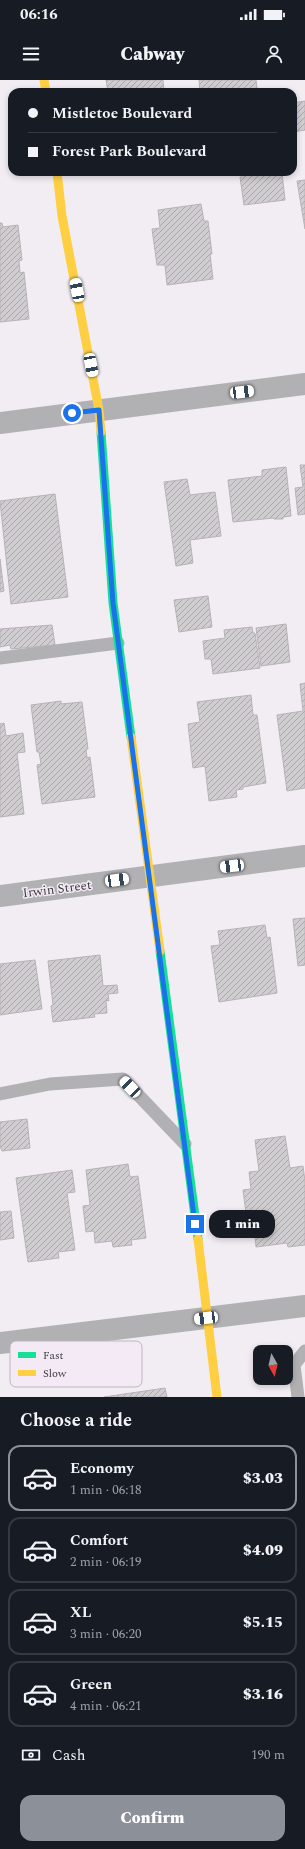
<!DOCTYPE html>
<html lang="en">
<head>
<meta charset="utf-8">
<style>
	body { margin:0; font-family:Spectral,serif; background:#20242c; color:#f1f3f6; height:100vh; display:flex; flex-direction:column; font-size:15px; white-space:nowrap }
	* { box-sizing:border-box; margin:0 }
	p { font-size:13px; color:#9ea1a6 }
	.icon { flex:none; width:22px; height:22px; fill:none; stroke:currentColor; stroke-width:2; stroke-linecap:round; stroke-linejoin:round }
	.map { position:relative; height:1317px; overflow:hidden }
	.panel { display:flex; flex-direction:column; background:#171b24; flex:1 }
	.panel>* { flex:none }
	.guide { position:absolute; left:8px; top:8px; width:289px; height:88px; border-radius:12px; box-shadow:0 2px 6px #0003; display:grid; align-content:center; height:88px; padding:0 20px; background:#171b24 }
	.needle { width:26px; rotate:172deg }
	.buttons { position:absolute; left:253px; top:1265px; display:grid; gap:8px }
	.buttons a { display:grid; place-items:center; width:40px; height:40px; border-radius:8px; background:#171b24; box-shadow:0 2px 6px #0003; font-size:20px }
	.end { position:absolute; width:18px; height:18px; margin:-9px; border:5px solid #1a73e8; background:#fff; box-shadow:0 0 0 2px #fff }
	.from { border-radius:50% }
	.bubble { position:absolute; height:28px; border-radius:12px; background:#171b24; box-shadow:0 2px 6px #0003; font-size:13px; font-weight:800; line-height:28px; text-align:center }
	.car { position:absolute; width:12px; height:24px; margin:-12px -6px; border-radius:5px; box-shadow:0 0 3px 1px #0007; background:linear-gradient(#fff 24%,#345 0 40%,#fff 0 76%,#345 0 86%,#fff 0) }
	.guide b { display:flex; align-items:center; gap:14px; height:38px; font-size:15px }
	.guide b+b { border-top:1px solid #363941 }
	.guide i { width:10px; height:10px; background:#f1f3f6 }
	ul { padding:0; list-style:none }
	li { display:flex; align-items:center; gap:12px; height:66px; margin:0 8px 6px; padding:0 12px; border:2px solid #363941; border-radius:12px }
	li div { flex:1 }
	li b { display:block; font-size:15px }
	li em { font-style:normal; font-weight:800 }
	li.active { border-color:#8c9099 }
	li>.icon { width:36px; height:36px; stroke-width:1.5 }
	h2 { padding:0 20px; font-size:18px; line-height:48px }
	.pay { display:flex; align-items:center; gap:10px; height:44px; padding:0 20px; font-size:15px }
	.pay p { margin-inline-start:auto }
	.cta { display:flex; gap:8px; margin-top:auto; padding:8px 20px }
	.cta a { flex:1; height:46px; border-radius:12px; background:#8c9099; color:#fff; font-size:16px; font-weight:800; line-height:46px; text-align:center }
	.status { display:flex; justify-content:space-between; align-items:center; height:28px; padding:0 20px; background:#171b24; direction:ltr }
	.status svg { height:11px; fill:currentColor }
	header { display:flex; justify-content:space-between; align-items:center; height:52px; padding:0 20px; background:#171b24; font-size:18px; font-weight:800 }
	.map>svg:first-child { display:block }
	.building { fill:url(#building-hatch); stroke:#b6b2b6 }
	.lines { fill:none; stroke-linecap:round; stroke-linejoin:round }
	.lane { stroke:#b1b1b3; stroke-width:13 }
	.street { stroke:#b1b1b3; stroke-width:22 }
	.fast { stroke:#16e098; stroke-width:9 }
	.slow { stroke:#ffcf43; stroke-width:9 }
	.route { stroke:#1a73e8; stroke-width:5 }
	.labels { text-anchor:middle; stroke-width:3; stroke-linejoin:round; paint-order:stroke }
	.street-label { font-size:13px; fill:#3c393d; stroke:#f3eaf6 }
	.key { fill:#f3eaf6; stroke:#bcb5be; stroke-width:1 }
	.key-label { font-size:11px; fill:#3c393d }
</style>
</head>
<body>
<div class="status"><b>06:16</b><svg viewBox="0 0 49 12"><path d="M0 12V9h3v3zM5 12V6h3v6zM10 12V3h3v9zM15 12V0h3v12zM26 1h20v11H26zM47 4h2v5h-2z"/></svg></div>
<header><svg class="icon" aria-label="menu" viewBox="0 0 24 24"><path d="M4 6h16M4 12h16M4 18h16"/></svg>Cabway<svg class="icon" aria-label="person" viewBox="0 0 24 24"><circle cx="12" cy="8" r="4"/><path d="M4 21q1-7 8-7t8 7"/></svg></header>
<div class="map">
<svg width="305" height="1317" viewBox="0 0 305 1317">
	<defs>
		<pattern id="building-hatch" width="6" height="6" patternUnits="userSpaceOnUse"><rect width="6" height="6" fill="#d0cdd1"/><path d="M-1 1l2-2M0 6l6-6M5 7l2-2" fill="none" stroke="#aaa7ab"/></pattern>
	</defs>
	<rect width="100%" height="100%" fill="#f2edf3"/>
	<g class="building">
		<polygon points="106,0 163,0 164,12 108,12"/>
		<polygon points="199,0 256,0 257,8 227,12 200,12"/>
		<polygon points="305,21 305,50 293,52 293,23"/>
		<polygon points="244,92 283,92 282,93 285,120 244,125 240,97 245,97"/>
		<polygon points="305,100 305,149 297,101"/>
		<polygon points="201,124 204,141 208,141 212,174 210,174 213,199 167,205 165,185 157,185 152,149 160,148 158,130"/>
		<polygon points="0,143 2,143 3,147 18,145 22,180 19,181 20,193 24,192 29,239 0,242"/>
		<polygon points="300,385 305,385 305,434 298,435 295,408 303,407"/>
		<polygon points="286,387 291,436 283,437 283,439 274,439 274,438 233,442 228,400 262,396 262,390"/>
		<polygon points="187,399 190,415 215,412 221,456 190,460 193,483 176,486 164,402"/>
		<polygon points="55,414 68,517 11,524 0,421"/>
		<polygon points="0,479 4,511 0,512"/>
		<polygon points="208,516 212,547 179,552 174,520"/>
		<polygon points="286,544 290,582 261,586 256,548"/>
		<polygon points="52,545 55,565 11,569 10,565 0,567 0,549"/>
		<polygon points="252,547 253,553 255,553 260,588 213,594 211,579 205,579 203,561 225,558 224,550"/>
		<polygon points="305,603 305,708 287,711 277,635 303,631 300,604"/>
		<polygon points="251,615 253,635 257,635 266,703 243,707 243,709 236,710 237,717 209,721 205,686 193,688 188,644 200,642 197,622"/>
		<polygon points="61,621 61,624 82,622 88,669 86,669 87,678 90,677 95,717 42,724 37,685 41,684 39,672 37,672 31,625"/>
		<polygon points="4,643 6,656 23,653 25,672 17,673 24,734 0,737 0,644"/>
		<polygon points="305,838 305,885 298,886 293,839"/>
		<polygon points="265,845 267,858 270,857 277,913 219,922 211,866 220,865 218,851"/>
		<polygon points="100,875 103,906 117,905 118,913 108,914 109,921 106,920 107,933 94,934 95,937 53,942 51,926 53,925 48,881"/>
		<polygon points="35,880 42,929 0,935 0,884"/>
		<polygon points="27,1039 30,1068 2,1071 0,1066 0,1042"/>
		<polygon points="285,1056 290,1088 303,1086 305,1101 305,1165 288,1167 287,1163 256,1167 255,1155 249,1156 243,1110 251,1109 249,1092 259,1091 255,1060"/>
		<polygon points="128,1084 130,1097 138,1096 146,1158 131,1160 132,1165 113,1167 112,1161 95,1163 94,1151 86,1152 83,1126 90,1125 86,1090"/>
		<polygon points="72,1090 75,1112 67,1113 75,1170 58,1172 59,1178 28,1182 16,1098"/>
		<polygon points="11,1131 14,1158 0,1160 0,1132"/>
		<polygon points="165,1308 167,1317 104,1317"/>
	</g>
	<g class="lines">
		<g class="lane">
			<polyline points="0,578 118,563"/>
			<polyline points="0,1014 50,1004 123,999 185,1064"/>
			<polyline points="298,1317 294,1285 305,1271"/>
		</g>
		<g class="street">
			<polyline points="0,343 305,304"/>
			<polyline points="0,816 305,776"/>
			<polyline points="0,1263 305,1226"/>
		</g>
		<g class="fast">
			<polyline points="101,352 113,523 131,657"/>
			<polyline points="160,871 198,1159"/>
		</g>
		<g class="slow">
			<polyline points="44,0 46,12"/>
			<polyline points="57,92 62,136 99,330 101,352"/>
			<polyline points="131,657 160,871"/>
			<polyline points="198,1159 217,1317"/>
		</g>
	</g>
	<g class="lines">
		<polyline class="route" points="72,333 99,330 113,523 195,1144"/>
	</g>
	<g class="labels">
		<g class="street-label">
			<text transform="translate(57 808) rotate(-7)" y="5">Irwin Street</text>
		</g>
	</g>
	<rect x="10" y="1261" width="132" height="46" rx="6" class="key"/>
	<rect x="18" y="1272" width="18" height="6" fill="#16e098"/>
	<rect x="18" y="1290" width="18" height="6" fill="#ffcf43"/>
	<g class="key-label">
		<text x="43" y="1279">Fast</text>
		<text x="43" y="1297">Slow</text>
	</g>
</svg>
<div class="buttons">
<a><svg class="needle" viewBox="-14 -14 28 28"><path d="M0-13l5 13h-10z" fill="#e53935"/><path d="M0 13l5-13h-10z" fill="#9ea1a6"/></svg></a>
</div>
<i class="end from" style="left:72px;top:333px"></i>
<i class="end" style="left:195px;top:1144px"></i>
<div class="bubble" style="left:209px;top:1130px;width:66px">1 min</div>
<i class="car" style="left:77px;top:210px;rotate:349deg"></i>
<i class="car" style="left:91px;top:285px;rotate:169deg"></i>
<i class="car" style="left:242px;top:312px;rotate:83deg"></i>
<i class="car" style="left:232px;top:786px;rotate:263deg"></i>
<i class="car" style="left:117px;top:800px;rotate:82deg"></i>
<i class="car" style="left:130px;top:1007px;rotate:316deg"></i>
<i class="car" style="left:206px;top:1238px;rotate:263deg"></i>
<div class="guide">
<b><i class="from"></i>Mistletoe Boulevard</b>
<b><i></i>Forest Park Boulevard</b>
</div>
</div>
<section class="panel">
<h2>Choose a ride</h2>
<ul>
<li class="active"><svg class="icon" aria-label="car" viewBox="0 0 24 24"><path d="M5 17H2v-5l4-1 3-4h7l3 4 3 1v5h-3M9 17h6M6 11h13"/><circle cx="7" cy="17" r="2"/><circle cx="17" cy="17" r="2"/></svg><div><b>Economy</b><p>1 min · 06:18</p></div><em>$3.03</em></li>
<li><svg class="icon" aria-label="car" viewBox="0 0 24 24"><path d="M5 17H2v-5l4-1 3-4h7l3 4 3 1v5h-3M9 17h6M6 11h13"/><circle cx="7" cy="17" r="2"/><circle cx="17" cy="17" r="2"/></svg><div><b>Comfort</b><p>2 min · 06:19</p></div><em>$4.09</em></li>
<li><svg class="icon" aria-label="car" viewBox="0 0 24 24"><path d="M5 17H2v-5l4-1 3-4h7l3 4 3 1v5h-3M9 17h6M6 11h13"/><circle cx="7" cy="17" r="2"/><circle cx="17" cy="17" r="2"/></svg><div><b>XL</b><p>3 min · 06:20</p></div><em>$5.15</em></li>
<li><svg class="icon" aria-label="car" viewBox="0 0 24 24"><path d="M5 17H2v-5l4-1 3-4h7l3 4 3 1v5h-3M9 17h6M6 11h13"/><circle cx="7" cy="17" r="2"/><circle cx="17" cy="17" r="2"/></svg><div><b>Green</b><p>4 min · 06:21</p></div><em>$3.16</em></li>
</ul>
<div class="pay"><svg class="icon" aria-label="cash" viewBox="0 0 24 24"><path d="M3 7h18v10H3z"/><circle cx="12" cy="12" r="2"/></svg>Cash<p>190 m</p></div>
<div class="cta"><a>Confirm</a></div>
</section>
</body>
</html>
